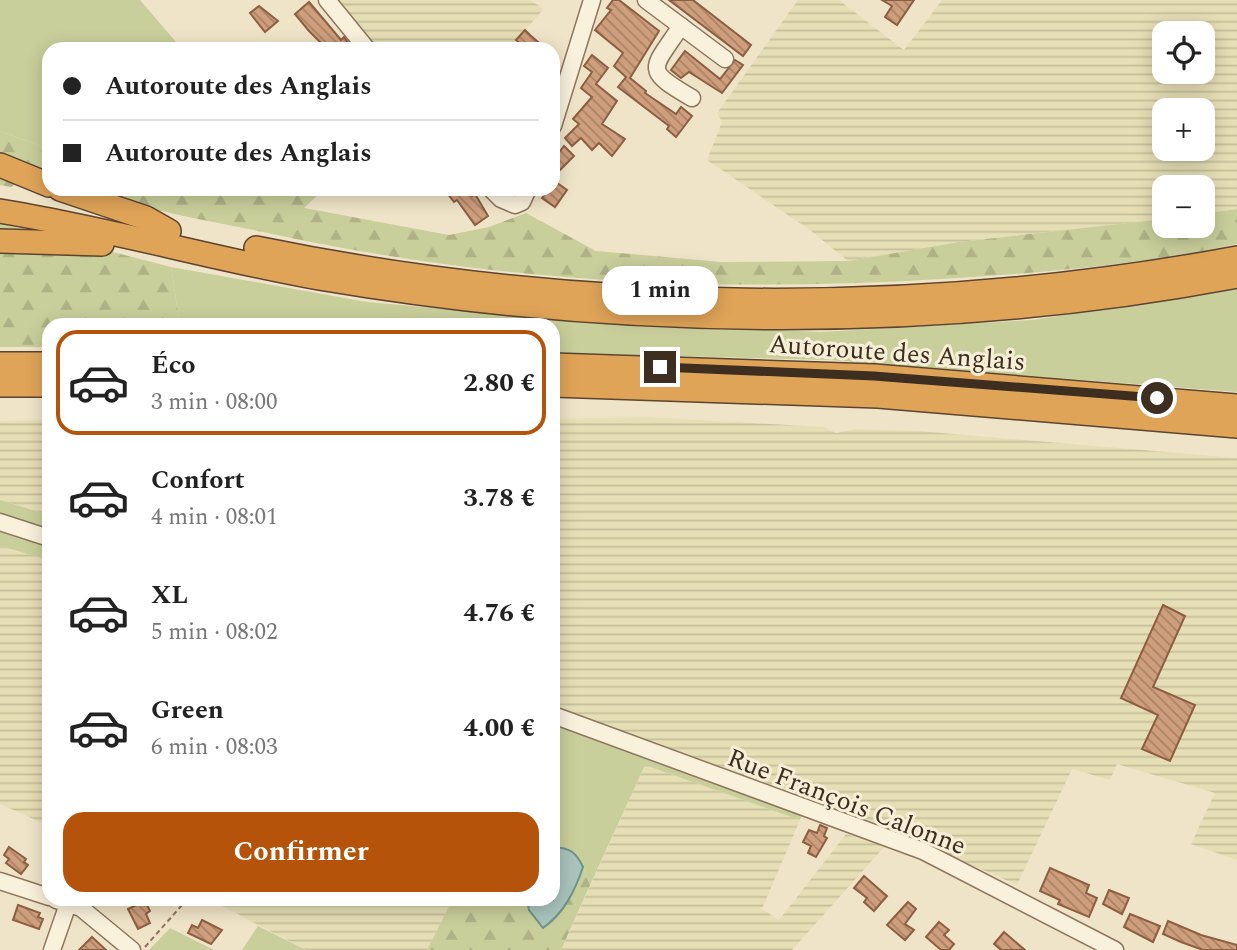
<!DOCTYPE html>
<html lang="fr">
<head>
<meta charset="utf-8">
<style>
	body { margin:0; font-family:Spectral,serif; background:#f2f2f2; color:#222; height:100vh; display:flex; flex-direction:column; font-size:26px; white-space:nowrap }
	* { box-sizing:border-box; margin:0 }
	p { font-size:23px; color:#767676 }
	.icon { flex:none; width:38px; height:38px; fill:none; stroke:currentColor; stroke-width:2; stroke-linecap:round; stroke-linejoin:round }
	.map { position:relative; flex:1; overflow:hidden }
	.details { position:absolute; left:42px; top:318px; width:518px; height:588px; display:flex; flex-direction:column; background:#fff; border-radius:21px; box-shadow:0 4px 18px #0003 }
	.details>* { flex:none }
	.hud { position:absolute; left:42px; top:42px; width:518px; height:154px; border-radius:21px; box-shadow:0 4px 18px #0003; display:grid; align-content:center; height:154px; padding:0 21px; background:#fff }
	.controls { position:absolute; left:1152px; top:21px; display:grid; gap:14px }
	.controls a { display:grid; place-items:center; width:63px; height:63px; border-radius:14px; background:#fff; box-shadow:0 4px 18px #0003; font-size:35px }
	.end { position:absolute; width:32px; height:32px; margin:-16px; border:9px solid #3d2e20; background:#fff; box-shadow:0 0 0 4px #fff }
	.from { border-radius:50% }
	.bubble { position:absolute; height:49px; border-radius:21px; background:#fff; box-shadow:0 4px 18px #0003; font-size:23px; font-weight:700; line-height:49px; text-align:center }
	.hud b { display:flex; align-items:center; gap:24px; height:66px; font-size:26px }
	.hud b+b { border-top:2px solid #e0e0e0 }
	.hud i { width:18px; height:18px; background:#222 }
	ul { padding:12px 0 0; list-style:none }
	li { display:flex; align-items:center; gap:21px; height:105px; margin:0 14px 10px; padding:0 7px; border:4px solid transparent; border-radius:21px }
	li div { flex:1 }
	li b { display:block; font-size:26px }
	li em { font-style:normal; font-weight:700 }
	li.active { border-color:#b45309 }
	li>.icon { width:63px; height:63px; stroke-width:1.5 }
	.cta { display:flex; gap:14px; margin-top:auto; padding:14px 21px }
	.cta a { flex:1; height:80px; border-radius:21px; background:#b45309; color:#fff; font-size:28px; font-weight:700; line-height:80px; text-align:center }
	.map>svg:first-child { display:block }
	.farmland { fill:url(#farmland-rules); fill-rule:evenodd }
	.grass { fill:#c9cf9b }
	.forest { fill:url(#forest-firs) }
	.water { fill:#a9c4bc; stroke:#6f938a; stroke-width:2 }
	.building { fill:url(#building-back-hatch); stroke:#8d5f41; stroke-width:2 }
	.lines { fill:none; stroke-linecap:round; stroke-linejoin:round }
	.minor-casing { stroke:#8d765c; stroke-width:19 }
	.highway-casing { stroke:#5b4430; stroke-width:26 }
	.path { stroke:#8d765c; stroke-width:2; stroke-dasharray:5 3.5; stroke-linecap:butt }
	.minor { stroke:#faf1dc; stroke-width:16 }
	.highway { stroke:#e0a458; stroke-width:23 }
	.route { stroke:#3d2e20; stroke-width:9 }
	.labels { text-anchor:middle; stroke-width:6; stroke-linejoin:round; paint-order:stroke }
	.street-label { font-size:26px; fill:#3d2e20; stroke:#f7eed8 }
</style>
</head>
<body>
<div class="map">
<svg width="1237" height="950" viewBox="0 0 1237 950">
	<defs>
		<pattern id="farmland-rules" width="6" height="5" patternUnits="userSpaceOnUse" patternTransform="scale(1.75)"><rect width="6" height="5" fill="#e6deb5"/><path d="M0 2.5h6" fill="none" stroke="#c6bf9b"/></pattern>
		<pattern id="forest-firs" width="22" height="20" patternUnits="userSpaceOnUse" patternTransform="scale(1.75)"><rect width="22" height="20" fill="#c9cf9b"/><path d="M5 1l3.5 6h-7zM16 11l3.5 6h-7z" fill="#aeb285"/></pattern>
		<pattern id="building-back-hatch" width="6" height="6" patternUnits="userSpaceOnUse" patternTransform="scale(1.75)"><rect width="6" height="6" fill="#cf9f7d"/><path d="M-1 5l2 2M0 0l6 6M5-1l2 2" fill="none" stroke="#a98266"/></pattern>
	</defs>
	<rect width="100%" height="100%" fill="#f0e4c8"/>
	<g class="farmland">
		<polygon points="335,0 530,0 544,9 508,49 375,49"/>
		<path d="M798,0H839L904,50L942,0H1237V209L1202,214V187H1164V219L959,242L848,261L810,230L707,160L722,122L717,113ZM1164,33H1202V72H1164ZM1164,110H1202V149H1164Z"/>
		<polygon points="646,417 824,427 836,433 855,429 918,431 1237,458 1237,860 1191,844 1215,793 1117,764 1110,780 1072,769 1017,885 898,832 807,803 553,707 553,419"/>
		<polygon points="49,420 49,515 0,500 0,421"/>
		<polygon points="0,546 49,560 49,826 0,804"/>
		<polygon points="645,765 800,820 762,909 779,920 846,834 885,846 792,950 561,950"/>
		<polygon points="211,900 452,900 427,950 306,950"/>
	</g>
	<g class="grass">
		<polygon points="0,0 140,0 182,49 49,49 49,149 0,131"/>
		<polygon points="171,267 367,302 601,322 820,332 1032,320 1237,288 1237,392 828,360 553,353 553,326 180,325"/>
		<polygon points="0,500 49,515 49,560 0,546"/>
		<path d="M553,707L807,803L800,820L645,765L590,885C582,863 577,848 553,847Z"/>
		<polygon points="258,926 306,950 242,950"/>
		<polygon points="170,928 214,950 149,950"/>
	</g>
	<g class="forest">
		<polygon points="0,131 49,149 49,175 37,170 11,187 0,185"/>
		<path d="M87,189H324L304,208L449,235L489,227L526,213L596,251L722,262L848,261L959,242L1164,219V226H1202V214L1237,209V244C1140,265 1040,273 942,279C709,293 490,282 263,232C204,220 143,210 87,189Z"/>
		<polygon points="0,223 171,267 180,325 49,326 49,347 0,347"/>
		<polygon points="583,867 590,885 561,950 427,950 452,900 527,900 529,910 575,890"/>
	</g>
	<path class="water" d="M553,847C570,848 576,852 583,867C575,891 564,913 543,928L529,910L527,900H553Z"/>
	<g class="building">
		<polygon points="613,0 619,0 659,31 630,78 646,91 645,93 676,114 681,107 692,116 676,137 667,129 669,126 618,87 626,77 614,66 623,53 595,30 611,10 607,8"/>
		<polygon points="669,0 693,0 751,45 743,56"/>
		<polygon points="882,0 914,0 897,25 885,17 892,6"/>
		<polygon points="309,2 341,40 344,37 353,49 327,49 309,31 295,14"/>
		<polygon points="259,6 278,21 265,32 250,13"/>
		<polygon points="525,30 530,35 546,49 526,49 516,40"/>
		<polygon points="685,51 720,79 735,60 743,65 722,93 689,72 681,78 671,70"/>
		<polygon points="592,55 608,68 596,84 617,101 602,124 625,139 612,156 599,143 592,150 581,138 572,146 565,138 579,124 573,119 592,97 581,88 592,72 584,66"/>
		<polygon points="564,146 574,156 559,171 553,160"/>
		<polygon points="553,180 567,190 555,207 542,198 549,189 553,189"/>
		<polygon points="444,189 466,189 472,196 475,194 488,216 475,225 457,200 454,202"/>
		<polygon points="1163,605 1185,616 1153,687 1195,705 1170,761 1142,749 1158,715 1121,698"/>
		<polygon points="820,825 827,828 824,836 827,838 816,857 808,853 811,846 803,842 809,830 817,833"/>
		<polygon points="9,847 26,859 24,862 28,865 21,874 6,863 9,859 4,855"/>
		<polygon points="1050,868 1089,885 1086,893 1097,898 1089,917 1058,904 1060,900 1040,891"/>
		<polygon points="864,876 887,896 874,911 864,902 867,898 854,888"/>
		<polygon points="1109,890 1129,898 1122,914 1103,904"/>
		<polygon points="145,901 150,911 146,914 150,923 138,929 128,909"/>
		<polygon points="908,902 916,909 905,924 914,930 905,940 887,925"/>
		<polygon points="18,905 40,913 38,917 43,919 39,929 13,920"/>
		<polygon points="1130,914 1160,926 1153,942 1124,927"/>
		<polygon points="202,920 222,930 211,944 188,933 192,925 198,928"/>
		<polygon points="1168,921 1201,935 1237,945 1237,950 1203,950 1181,942 1163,934"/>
		<polygon points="939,922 949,930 944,935 954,944 949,950 941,950 926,937"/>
		<polygon points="1004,932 1025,950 1001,950 994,944"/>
		<polygon points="92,937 106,950 79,950"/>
	</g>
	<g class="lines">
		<g class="minor-casing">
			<g id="minor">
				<polyline points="327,0 367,49"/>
				<polyline points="646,0 725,59"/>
				<path d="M681,26C652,70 642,69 692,98"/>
				<polyline points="553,126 592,0"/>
				<polyline points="491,189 501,199 515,205 522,202 528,189"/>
				<polyline points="0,522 49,538"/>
				<polyline points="553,715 923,851 1115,950"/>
				<polyline points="0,881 49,897"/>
				<polyline points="56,900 81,908 132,950"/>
				<polyline points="52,950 68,904"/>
			</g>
		</g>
		<g class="highway-casing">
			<g id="highway">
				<polyline points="0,165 49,185"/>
				<polyline points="60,189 146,218 169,231"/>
				<path d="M0,211C107,228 212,259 319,278C621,329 936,333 1237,276"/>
				<polyline points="0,241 102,244"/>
				<path d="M256,248C576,314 916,318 1237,258"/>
				<polyline points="0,364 49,364"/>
				<polyline points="553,365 874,376 1237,406"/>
				<polyline points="0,385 49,385"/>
				<polyline points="553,385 878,396 1237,426"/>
			</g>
		</g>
		<polyline class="path" points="145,947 182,905"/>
		<use href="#minor" class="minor"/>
		<use href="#highway" class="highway"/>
	</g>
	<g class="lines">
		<polyline class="route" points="660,367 874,376 1157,398"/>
	</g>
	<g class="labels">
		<g class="street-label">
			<text transform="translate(897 352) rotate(4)" y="9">Autoroute des Anglais</text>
			<text transform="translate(847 801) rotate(21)" y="9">Rue François Calonne</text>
		</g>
	</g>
</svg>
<div class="controls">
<a><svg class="icon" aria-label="locate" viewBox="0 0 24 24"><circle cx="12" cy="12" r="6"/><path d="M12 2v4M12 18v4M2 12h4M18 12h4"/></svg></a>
<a>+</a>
<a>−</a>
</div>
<i class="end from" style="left:1157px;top:398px"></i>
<i class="end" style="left:660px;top:367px"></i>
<div class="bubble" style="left:602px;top:266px;width:116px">1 min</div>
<div class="hud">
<b><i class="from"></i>Autoroute des Anglais</b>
<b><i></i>Autoroute des Anglais</b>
</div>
<section class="details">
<ul>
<li class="active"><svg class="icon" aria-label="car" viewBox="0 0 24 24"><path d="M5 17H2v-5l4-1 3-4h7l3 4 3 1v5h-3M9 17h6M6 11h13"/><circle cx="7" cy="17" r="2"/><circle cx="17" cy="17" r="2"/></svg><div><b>Éco</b><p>3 min · 08:00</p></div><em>2.80 €</em></li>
<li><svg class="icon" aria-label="car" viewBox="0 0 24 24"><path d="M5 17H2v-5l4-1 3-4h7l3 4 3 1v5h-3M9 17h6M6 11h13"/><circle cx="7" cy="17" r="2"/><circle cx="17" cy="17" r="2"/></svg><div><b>Confort</b><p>4 min · 08:01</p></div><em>3.78 €</em></li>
<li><svg class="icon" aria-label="car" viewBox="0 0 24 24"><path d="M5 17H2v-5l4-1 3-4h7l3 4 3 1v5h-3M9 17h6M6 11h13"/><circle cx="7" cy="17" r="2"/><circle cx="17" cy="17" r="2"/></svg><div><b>XL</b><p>5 min · 08:02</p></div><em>4.76 €</em></li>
<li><svg class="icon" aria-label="car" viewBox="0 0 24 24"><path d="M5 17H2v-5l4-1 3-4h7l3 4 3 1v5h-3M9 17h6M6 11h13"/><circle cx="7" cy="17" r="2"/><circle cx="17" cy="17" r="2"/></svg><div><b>Green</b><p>6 min · 08:03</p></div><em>4.00 €</em></li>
</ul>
<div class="cta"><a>Confirmer</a></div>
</section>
</div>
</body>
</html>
